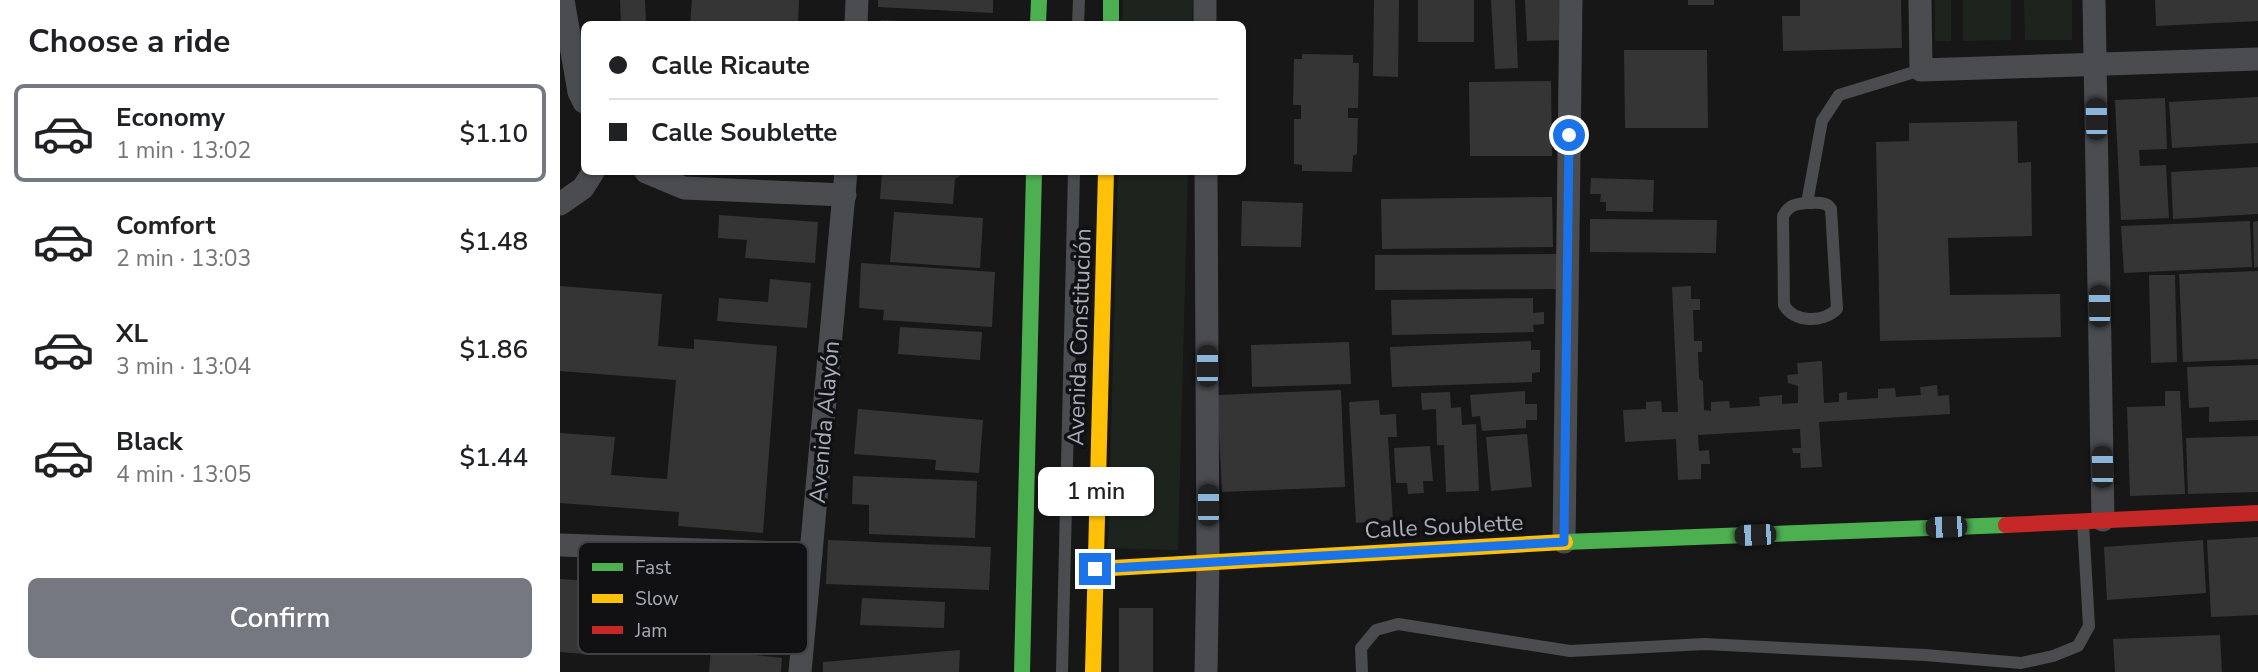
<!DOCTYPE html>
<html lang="en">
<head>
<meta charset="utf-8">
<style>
	body { margin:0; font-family:"Nunito Sans",sans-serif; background:#f2f2f2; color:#202124; height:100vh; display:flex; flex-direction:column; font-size:26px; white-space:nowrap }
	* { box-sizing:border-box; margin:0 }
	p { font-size:23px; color:#757577 }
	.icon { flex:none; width:38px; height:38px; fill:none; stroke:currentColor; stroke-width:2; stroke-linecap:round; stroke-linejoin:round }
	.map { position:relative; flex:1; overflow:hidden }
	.sheet { display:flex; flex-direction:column; background:#fff; width:560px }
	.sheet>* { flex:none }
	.hud { position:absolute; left:21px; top:21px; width:665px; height:154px; border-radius:10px; box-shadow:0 2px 5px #0004; display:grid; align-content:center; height:154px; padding:0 28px; background:#fff }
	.end { position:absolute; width:32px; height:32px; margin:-16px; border:9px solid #1a73e8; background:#fff; box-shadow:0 0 0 4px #fff }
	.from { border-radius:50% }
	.bubble { position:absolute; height:49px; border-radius:10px; background:#fff; box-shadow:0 2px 5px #0004; font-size:23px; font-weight:600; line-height:49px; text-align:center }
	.car { position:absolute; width:21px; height:42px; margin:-21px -10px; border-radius:9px; box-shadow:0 0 5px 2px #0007; background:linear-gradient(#222 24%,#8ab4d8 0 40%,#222 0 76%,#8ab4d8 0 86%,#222 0) }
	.hud b { display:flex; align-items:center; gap:24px; height:66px; font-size:26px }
	.hud b+b { border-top:2px solid #e0e0e0 }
	.hud i { width:18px; height:18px; background:#202124 }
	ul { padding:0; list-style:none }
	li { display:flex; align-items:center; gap:21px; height:98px; margin:0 14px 10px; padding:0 14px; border:4px solid transparent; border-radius:10px }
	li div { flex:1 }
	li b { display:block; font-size:26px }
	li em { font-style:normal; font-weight:600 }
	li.active { border-color:#757880 }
	li>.icon { width:63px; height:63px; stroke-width:1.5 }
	h2 { padding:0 28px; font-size:32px; line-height:84px }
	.button { display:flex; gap:14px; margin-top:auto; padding:14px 28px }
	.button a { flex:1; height:80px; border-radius:10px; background:#757880; color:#fff; font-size:28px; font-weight:600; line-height:80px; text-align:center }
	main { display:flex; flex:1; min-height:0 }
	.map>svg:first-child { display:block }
	.green { fill:#1d241e }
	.building { fill:#353536 }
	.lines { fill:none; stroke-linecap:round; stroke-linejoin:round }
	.lane { stroke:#4b4c50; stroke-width:12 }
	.street { stroke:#4b4c50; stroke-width:23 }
	.fast { stroke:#4caf50; stroke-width:16 }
	.slow { stroke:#ffc107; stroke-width:16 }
	.jam { stroke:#c62828; stroke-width:16 }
	.route { stroke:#1a73e8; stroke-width:9 }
	.labels { text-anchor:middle; stroke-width:7; stroke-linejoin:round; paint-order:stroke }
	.street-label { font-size:23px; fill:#a8adb8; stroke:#111113 }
	.key { fill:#111113; stroke:#3e4045; stroke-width:2 }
	.key-label { font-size:19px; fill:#a8adb8 }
</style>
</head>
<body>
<main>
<section class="sheet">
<h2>Choose a ride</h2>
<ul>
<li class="active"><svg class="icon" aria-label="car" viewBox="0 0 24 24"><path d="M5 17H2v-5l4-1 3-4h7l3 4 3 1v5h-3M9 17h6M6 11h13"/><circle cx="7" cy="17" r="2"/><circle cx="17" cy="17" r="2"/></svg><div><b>Economy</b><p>1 min · 13:02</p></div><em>$1.10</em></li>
<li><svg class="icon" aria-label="car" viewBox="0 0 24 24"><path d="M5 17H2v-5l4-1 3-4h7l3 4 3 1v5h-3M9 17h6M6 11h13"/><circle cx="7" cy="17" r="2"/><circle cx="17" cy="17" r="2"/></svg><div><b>Comfort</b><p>2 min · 13:03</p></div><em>$1.48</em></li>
<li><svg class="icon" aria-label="car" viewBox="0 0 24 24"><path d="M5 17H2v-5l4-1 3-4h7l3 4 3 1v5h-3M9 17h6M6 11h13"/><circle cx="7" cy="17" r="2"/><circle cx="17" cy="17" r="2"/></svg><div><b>XL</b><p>3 min · 13:04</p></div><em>$1.86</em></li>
<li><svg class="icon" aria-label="car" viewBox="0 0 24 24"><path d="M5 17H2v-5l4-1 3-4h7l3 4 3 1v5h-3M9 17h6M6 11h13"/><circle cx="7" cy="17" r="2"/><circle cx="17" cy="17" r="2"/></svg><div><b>Black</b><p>4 min · 13:05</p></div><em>$1.44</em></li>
</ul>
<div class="button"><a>Confirm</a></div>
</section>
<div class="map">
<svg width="1698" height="672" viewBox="0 0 1698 672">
	<rect width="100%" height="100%" fill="#171717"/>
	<g class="green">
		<polygon points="563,0 633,0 632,24 562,24"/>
		<rect x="1375" y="0" width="16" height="41"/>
		<polygon points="1403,0 1451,0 1451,40 1403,41"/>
		<polygon points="1464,0 1512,0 1512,40 1465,40"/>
		<polygon points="558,172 628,172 618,550 548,548"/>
	</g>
	<g class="building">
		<polygon points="60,0 85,0 86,24 61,24"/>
		<polygon points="132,0 239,0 238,24 130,24"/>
		<polygon points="318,0 433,0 433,13 318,7"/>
		<polygon points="814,0 839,0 838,77 813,76"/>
		<rect x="858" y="0" width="56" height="42"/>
		<polygon points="931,0 955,0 958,68 935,69"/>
		<polygon points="965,0 1003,0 1005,40 967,41"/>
		<rect x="1128" y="0" width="26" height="5"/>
		<polygon points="1240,0 1341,0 1342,48 1223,51 1222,16 1240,16"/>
		<polygon points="1595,0 1698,0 1698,21 1596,26"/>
		<polygon points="321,20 362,22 362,24 321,24"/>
		<polygon points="1064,50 1147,50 1148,128 1065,128"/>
		<polygon points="742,54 793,55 793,63 799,63 798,108 788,108 788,118 798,118 797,154 793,156 792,172 742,171 742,165 734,164 734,119 741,119 741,105 733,105 734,59 742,59"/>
		<polygon points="991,81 992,156 910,156 909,82"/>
		<polygon points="1698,97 1698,143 1612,148 1609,102"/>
		<polygon points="1605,98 1607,149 1579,150 1580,166 1606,165 1609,218 1561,220 1555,100"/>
		<polygon points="1457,121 1458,163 1471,162 1472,236 1388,238 1390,295 1500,294 1501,337 1320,341 1316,142 1349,141 1349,123"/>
		<polygon points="1698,167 1698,214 1613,219 1611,172"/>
		<polygon points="322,172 406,172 395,179 393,204 320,199"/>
		<polygon points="1031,178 1094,180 1093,212 1046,211 1046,202 1040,202 1041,194 1030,194"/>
		<polygon points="992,197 993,247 822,249 821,199"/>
		<polygon points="682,201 743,203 741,247 681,246"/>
		<polygon points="334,212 423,218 420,268 330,262"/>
		<polygon points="159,215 258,222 255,263 185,258 187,240 158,238"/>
		<polygon points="1030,219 1157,220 1156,253 1030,252"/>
		<polygon points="1690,221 1692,267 1564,273 1561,226"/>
		<polygon points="1698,221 1698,267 1694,268 1693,222"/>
		<polygon points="997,254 997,289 815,290 815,255"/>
		<polygon points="301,263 435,272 432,327 323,320 324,310 299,308"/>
		<polygon points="1698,271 1698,359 1623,362 1619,274"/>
		<polygon points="1589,275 1615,275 1617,362 1591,363"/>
		<polygon points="210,279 251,283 247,328 157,321 159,298 208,302"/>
		<polygon points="0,286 102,294 98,346 134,349 134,339 217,346 203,533 118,526 119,512 0,503 0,433 55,437 51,475 107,479 116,380 0,371"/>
		<polygon points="1131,286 1131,299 1140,299 1140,310 1133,310 1134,341 1142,341 1142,352 1138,352 1139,379 1143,381 1144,410 1151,411 1151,402 1169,401 1170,408 1200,406 1199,397 1222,395 1222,404 1238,403 1238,386 1228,383 1227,375 1238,374 1237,363 1262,361 1264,403 1279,402 1279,393 1287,392 1287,400 1318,398 1318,389 1335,388 1336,397 1361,395 1360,387 1377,385 1378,396 1389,395 1390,414 1259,422 1262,467 1241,468 1240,453 1233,453 1232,448 1241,448 1240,429 1138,435 1139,451 1149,450 1150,464 1141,464 1141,479 1118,480 1116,439 1065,442 1063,410 1086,409 1086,402 1101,401 1102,412 1118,412 1112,287"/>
		<polygon points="973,298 973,313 984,312 984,324 973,325 974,332 832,335 831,300"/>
		<polygon points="340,327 422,332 420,360 338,354"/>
		<polygon points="971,341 971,350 980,350 980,372 972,373 972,382 832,387 830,347"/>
		<polygon points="789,342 791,384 692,387 691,345"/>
		<polygon points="1698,365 1698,420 1649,422 1649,407 1629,408 1627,367"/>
		<polygon points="781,390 785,487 662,492 657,395"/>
		<polygon points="965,391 965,404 977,404 977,420 966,420 966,428 922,431 920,416 912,417 910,395"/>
		<polygon points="1605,391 1620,391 1625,494 1570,496 1567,407 1605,406"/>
		<polygon points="890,392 891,408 901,407 902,425 916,424 919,491 886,492 884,445 877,445 876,409 862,410 861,393"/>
		<polygon points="819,400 820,415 836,414 837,437 828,437 833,520 796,523 789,402"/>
		<polygon points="298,409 423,420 419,473 375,470 376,460 294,454"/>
		<polygon points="967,434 972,487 931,491 926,437"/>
		<polygon points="1698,436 1698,492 1628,494 1626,438"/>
		<polygon points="870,446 873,481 863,481 864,493 848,494 847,483 836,483 834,448"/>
		<polygon points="293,476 417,481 415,538 309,534 309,505 292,504"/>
		<polygon points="1698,537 1698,615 1651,617 1647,540"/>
		<polygon points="268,540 431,547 429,590 266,584"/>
		<polygon points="1643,540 1646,593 1547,600 1544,547"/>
		<polygon points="0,579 42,582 37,655 0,652"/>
		<polygon points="302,598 385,602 384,628 300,625"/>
		<rect x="559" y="608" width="34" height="64"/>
		<polygon points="1660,635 1662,672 1555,672 1553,639"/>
		<polygon points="151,650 222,658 221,672 149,672"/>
		<polygon points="400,650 399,672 263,672 263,662"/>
	</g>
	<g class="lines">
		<g class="lane">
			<polyline points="518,24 519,0"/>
			<path d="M1247,203C1256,203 1267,201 1271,209L1277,309C1263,323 1234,323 1224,305L1223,216C1229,205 1235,204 1247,203Z"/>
			<polyline points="1247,203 1262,121 1279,95 1361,70"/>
			<polyline points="502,672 514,172"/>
			<polyline points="802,672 801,648 816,630 838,624 1010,651 1145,644 1365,655 1461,663 1493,656 1518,646 1529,626 1523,523"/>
		</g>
		<g class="street">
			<polyline points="3,0 19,92 24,102"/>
			<polyline points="645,0 645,24"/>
			<polyline points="1360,0 1361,70 1698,59"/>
			<polyline points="1534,0 1543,520"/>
			<polyline points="296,24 297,0"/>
			<polyline points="86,172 124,188 285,195"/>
			<polyline points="0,204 23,188 33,172"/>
			<polyline points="1004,542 1011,0"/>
			<polyline points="0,545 251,554"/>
			<polyline points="240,672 286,172"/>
			<polyline points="646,672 648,561 646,172"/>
		</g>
		<g class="fast">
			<polyline points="551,0 551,24"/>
			<polyline points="478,24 479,0"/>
			<polyline points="1005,542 1446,525"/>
			<polyline points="462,672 474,172"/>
		</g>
		<g class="slow">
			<polyline points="535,569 1005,542"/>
			<polyline points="533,672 546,172"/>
		</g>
		<polyline class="jam" points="1446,525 1698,513"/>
	</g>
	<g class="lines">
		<polyline class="route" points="535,569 1004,542 1009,135"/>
	</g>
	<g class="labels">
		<g class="street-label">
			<text transform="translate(519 337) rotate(-88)" y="8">Avenida Constitución</text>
			<text transform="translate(264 422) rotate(-85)" y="8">Avenida Alayón</text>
			<text transform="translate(884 526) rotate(-3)" y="8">Calle Soublette</text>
		</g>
	</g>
	<rect x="18" y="542" width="230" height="112" rx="10" class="key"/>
	<rect x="32" y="563" width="31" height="8" fill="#4caf50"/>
	<rect x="32" y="594" width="31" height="9" fill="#ffc107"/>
	<rect x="32" y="626" width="31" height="8" fill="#c62828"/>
	<g class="key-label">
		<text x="75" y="574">Fast</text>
		<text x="75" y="605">Slow</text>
		<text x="75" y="637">Jam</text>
	</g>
</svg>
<i class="end from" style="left:1009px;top:135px"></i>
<i class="end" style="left:535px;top:569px"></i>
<div class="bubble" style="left:478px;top:467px;width:116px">1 min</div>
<i class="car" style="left:1536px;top:119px;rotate:359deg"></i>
<i class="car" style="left:1539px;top:306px;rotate:359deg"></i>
<i class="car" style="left:647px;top:366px;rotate:0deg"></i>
<i class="car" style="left:1542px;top:467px;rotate:359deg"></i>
<i class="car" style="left:648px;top:505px;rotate:0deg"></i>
<i class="car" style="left:1386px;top:527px;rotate:268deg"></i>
<i class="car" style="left:1195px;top:535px;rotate:268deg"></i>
<div class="hud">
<b><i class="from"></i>Calle Ricaute</b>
<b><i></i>Calle Soublette</b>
</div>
</div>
</main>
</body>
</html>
